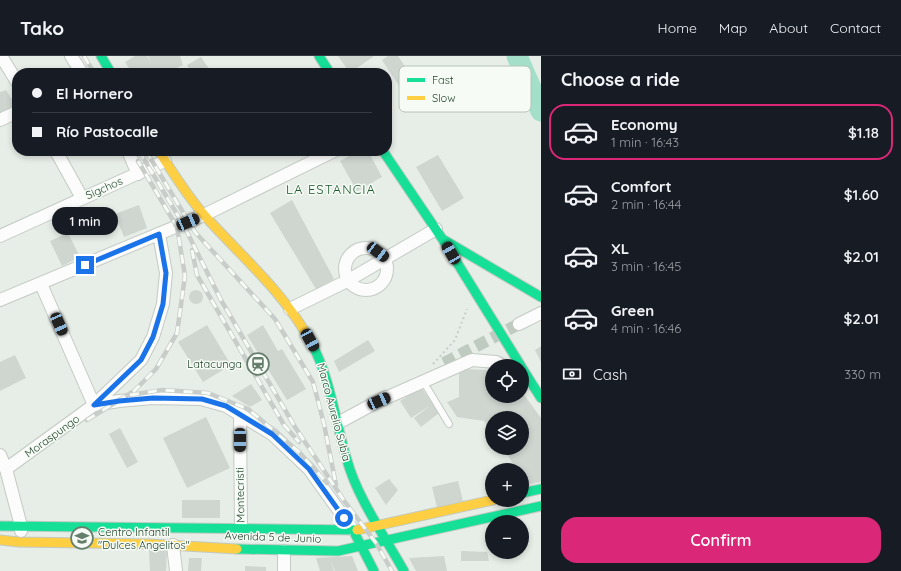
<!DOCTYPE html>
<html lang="en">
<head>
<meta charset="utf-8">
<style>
	body { margin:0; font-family:Quicksand,sans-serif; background:#20242c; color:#f1f3f6; height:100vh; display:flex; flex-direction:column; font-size:15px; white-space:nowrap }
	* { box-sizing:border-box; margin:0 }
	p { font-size:13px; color:#9ea1a6 }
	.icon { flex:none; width:22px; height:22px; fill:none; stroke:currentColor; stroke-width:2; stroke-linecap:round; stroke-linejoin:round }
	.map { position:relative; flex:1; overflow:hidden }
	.side { display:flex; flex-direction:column; background:#171b24; width:360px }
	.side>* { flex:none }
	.top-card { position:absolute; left:12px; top:12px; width:380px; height:88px; border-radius:16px; box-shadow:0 2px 6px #0003; display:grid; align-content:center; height:88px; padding:0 20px; background:#171b24 }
	.tools { position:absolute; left:485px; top:303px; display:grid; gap:8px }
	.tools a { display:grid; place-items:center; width:44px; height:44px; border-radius:50%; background:#171b24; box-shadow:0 2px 6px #0003; font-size:20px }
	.end { position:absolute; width:18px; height:18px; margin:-9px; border:5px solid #1a73e8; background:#fff; box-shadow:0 0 0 2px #fff }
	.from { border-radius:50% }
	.bubble { position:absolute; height:28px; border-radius:14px; background:#171b24; box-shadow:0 2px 6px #0003; font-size:13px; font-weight:600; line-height:28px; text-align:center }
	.car { position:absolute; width:12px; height:24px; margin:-12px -6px; border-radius:5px; box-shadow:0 0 3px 1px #0007; background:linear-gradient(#222 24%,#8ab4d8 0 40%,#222 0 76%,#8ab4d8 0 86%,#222 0) }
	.top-card b { display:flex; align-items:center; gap:14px; height:38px; font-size:15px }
	.top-card b+b { border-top:1px solid #363941 }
	.top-card i { width:10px; height:10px; background:#f1f3f6 }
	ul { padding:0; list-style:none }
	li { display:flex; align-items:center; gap:12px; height:56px; margin:0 8px 6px; padding:0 12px; border:2px solid transparent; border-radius:16px }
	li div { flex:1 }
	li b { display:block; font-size:15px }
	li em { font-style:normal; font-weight:600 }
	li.current { border-color:#db2777 }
	li>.icon { width:36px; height:36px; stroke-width:1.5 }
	h2 { padding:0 20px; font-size:18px; line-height:48px }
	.pay { display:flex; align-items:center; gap:10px; height:44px; padding:0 20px; font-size:15px }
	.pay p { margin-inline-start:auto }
	.primary-button { display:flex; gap:8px; margin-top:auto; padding:8px 20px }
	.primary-button a { flex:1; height:46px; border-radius:16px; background:#db2777; color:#fff; font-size:16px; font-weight:600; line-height:46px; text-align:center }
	header { display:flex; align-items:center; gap:24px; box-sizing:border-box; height:56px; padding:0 20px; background:#171b24; border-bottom:1px solid #363941 }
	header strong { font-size:19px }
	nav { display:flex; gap:22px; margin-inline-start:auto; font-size:14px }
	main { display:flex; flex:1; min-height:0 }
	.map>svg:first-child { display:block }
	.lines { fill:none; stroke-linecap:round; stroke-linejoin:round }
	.river { stroke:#a4dfca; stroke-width:21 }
	.building { fill:#cfd6d0 }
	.street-tunnel { stroke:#bfcbc1; stroke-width:12; stroke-dasharray:12 6; stroke-linecap:butt }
	.lane-casing { stroke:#c4cac4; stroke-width:8 }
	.street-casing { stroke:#c4cac4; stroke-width:14 }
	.fast-casing { stroke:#c0c9c2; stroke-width:11 }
	.slow-casing { stroke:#c0c9c2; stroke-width:11 }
	.path { stroke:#c6cfc7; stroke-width:2; stroke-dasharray:2 3; stroke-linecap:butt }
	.lane { stroke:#fbfcfb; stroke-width:6 }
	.street { stroke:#fbfcfb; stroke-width:12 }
	.fast { stroke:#16e098; stroke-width:9 }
	.slow { stroke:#ffcf43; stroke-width:9 }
	.rail-casing { stroke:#c8cdc9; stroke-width:4.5 }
	.rail { stroke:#f6fbf6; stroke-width:3; stroke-dasharray:9; stroke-linecap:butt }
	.route { stroke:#1a73e8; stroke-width:5 }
	.labels { text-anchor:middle; stroke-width:3; stroke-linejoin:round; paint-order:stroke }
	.street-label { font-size:11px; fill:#214429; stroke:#f6fbf6 }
	.poi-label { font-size:11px; fill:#214429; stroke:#f6fbf6; text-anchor:end }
	.quarter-label { font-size:13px; letter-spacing:1px; fill:#1b582a; stroke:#f6fbf6 }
	.key { fill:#f6fbf6; stroke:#b6c4b8; stroke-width:1 }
	.key-label { font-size:11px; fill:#214429 }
</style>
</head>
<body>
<header>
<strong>Tako</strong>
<nav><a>Home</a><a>Map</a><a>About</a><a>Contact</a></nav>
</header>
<main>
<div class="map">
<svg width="541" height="515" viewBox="0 0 541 515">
	<rect width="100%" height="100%" fill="#e7ede7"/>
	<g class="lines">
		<polyline class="river" points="517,0 541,55"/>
	</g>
	<g class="building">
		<polygon points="135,0 147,0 150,5 148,0 180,0 183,9 166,17 132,17 125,6"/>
		<polygon points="338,0 374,0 350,17"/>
		<polygon points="388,0 398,0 418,30 405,39 382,4"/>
		<polygon points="201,1 212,17 192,17 187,9"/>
		<polygon points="6,34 17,51 0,59 0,36"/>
		<polygon points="358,95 368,95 382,121 357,135 340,105"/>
		<polygon points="438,99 464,142 442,155 416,111"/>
		<polygon points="292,144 334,223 316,233 270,157"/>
		<polygon points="139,149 147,172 124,181 115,158"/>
		<polygon points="68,177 80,201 62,210 50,185"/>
		<circle cx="196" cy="241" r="7"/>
		<polygon points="207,269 231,309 203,326 178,286"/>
		<polygon points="263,269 278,295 282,293 306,333 287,344 247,279"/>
		<polygon points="368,284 375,295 339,316 334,305"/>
		<polygon points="541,290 541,306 535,294"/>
		<polygon points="15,299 26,322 0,335 0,306"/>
		<polygon points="459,313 492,314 492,340 522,340 522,336 541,362 541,426 526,429 522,422 522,414 517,414 503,392 522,392 522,362 492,362 492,377 484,365 457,361 447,346 459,341"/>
		<polygon points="251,328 262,344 250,351 232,340"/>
		<polygon points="421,331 439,357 421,371 414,362 431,349 411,362 400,345"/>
		<polygon points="206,361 230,412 187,432 163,382"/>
		<polygon points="120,372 138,406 127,412 109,378"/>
		<polygon points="389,423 398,434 386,449 375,432"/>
		<polygon points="458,425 463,445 437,451 432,431"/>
		<rect x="182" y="444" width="38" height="18"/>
		<polygon points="149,494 167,495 166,515 150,515"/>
		<polygon points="461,495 487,496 489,505 461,505"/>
		<polygon points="352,500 358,515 335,515 330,504 334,515 320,515 316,502"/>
		<polygon points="444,500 447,515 416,515 409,502"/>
		<polygon points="189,502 202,502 201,515 188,515"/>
		<polygon points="245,510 266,511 266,515 245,515"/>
	</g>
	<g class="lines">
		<polyline class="street-tunnel" points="444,307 519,268"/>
		<g class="lane-casing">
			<polyline id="lane" points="423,325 449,368"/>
		</g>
		<g class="street-casing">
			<g id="street">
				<polyline points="1,0 17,26"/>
				<polyline points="71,0 82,17"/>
				<polyline points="0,64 17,56"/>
				<polyline points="56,95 82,142"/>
				<polyline points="128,95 138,118"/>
				<polyline points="0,180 165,105"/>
				<circle cx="366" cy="213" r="21"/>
				<polyline points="41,228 94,349 119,345 153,342 201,343 226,350 272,378 309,413 353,474"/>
				<polyline points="0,244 204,159 334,95"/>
				<polyline points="290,253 347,225 436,173"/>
				<polyline points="519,268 541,257"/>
				<polyline points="379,345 472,304 496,306 504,310"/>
				<polyline points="240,358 241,473"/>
				<polyline points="338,367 386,341"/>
				<polyline points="0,399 6,413 21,470 21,475"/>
				<polyline points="6,413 94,349 141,304 153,281 163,248 166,217 159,178"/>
				<polyline points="173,489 176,515"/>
				<polyline points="284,495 284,515"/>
			</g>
		</g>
		<g class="fast-casing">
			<g id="fast">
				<polyline points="101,0 111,17"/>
				<polyline points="319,0 330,17"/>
				<polyline points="383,95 443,184 521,310"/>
				<polyline points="444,184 541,241"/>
				<path d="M312,288C331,324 335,365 347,404C357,441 385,481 404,515"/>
				<polyline points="522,312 541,342"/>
				<polyline points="522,437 541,433"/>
				<polyline points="0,470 357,474"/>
				<polyline points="355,478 374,515"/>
				<polyline points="237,493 338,495 541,450"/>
			</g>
		</g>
		<g class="slow-casing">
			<g id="slow">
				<path d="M159,95C173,117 187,140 205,160C242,201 285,237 312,288"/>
				<polyline points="357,474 493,444"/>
				<polyline points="0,484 19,486 150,488 237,493"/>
			</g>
		</g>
		<polyline class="path" points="433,308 455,284 467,253"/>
		<use href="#lane" class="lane"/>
		<use href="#street" class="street"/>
		<use href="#fast" class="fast"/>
		<use href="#slow" class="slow"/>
		<g class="rail-casing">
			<g id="rail">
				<polyline points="84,0 94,17"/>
				<polyline points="139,95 183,168 221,244 295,371 345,446 376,487 392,515"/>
				<polyline points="146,95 195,176 275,263 313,326 324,368 336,429"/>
				<polyline points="192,194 197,219 284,369 299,386"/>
				<polyline points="130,339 162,334 208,337 248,353 299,396 327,427"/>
				<polyline points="87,364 134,335 156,313 177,277 185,220 177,171 138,105"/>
			</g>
		</g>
		<use href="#rail" class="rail"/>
	</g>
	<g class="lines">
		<polyline class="route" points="85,209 159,178 166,217 163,248 153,281 141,304 94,349 119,345 153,342 202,343 226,350 272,378 309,413 344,462"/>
	</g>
	<defs>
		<g id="station-ring" transform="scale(1.15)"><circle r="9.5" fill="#f6fbf6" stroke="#667f6c" stroke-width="1.5"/><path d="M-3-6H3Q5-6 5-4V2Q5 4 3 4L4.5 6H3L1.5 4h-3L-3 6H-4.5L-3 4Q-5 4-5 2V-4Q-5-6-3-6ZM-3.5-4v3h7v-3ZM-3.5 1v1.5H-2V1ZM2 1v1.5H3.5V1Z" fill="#667f6c"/></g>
		<g id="school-ring" transform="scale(1.15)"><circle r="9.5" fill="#f6fbf6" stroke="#667f6c" stroke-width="1.5"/><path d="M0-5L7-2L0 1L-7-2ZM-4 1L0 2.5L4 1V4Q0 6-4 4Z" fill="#667f6c"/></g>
	</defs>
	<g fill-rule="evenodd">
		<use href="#station-ring" x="258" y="308"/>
		<use href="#school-ring" x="82" y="482"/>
	</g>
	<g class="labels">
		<g class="street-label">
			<text transform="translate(104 132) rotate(-24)" y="4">Sigchos</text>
			<text transform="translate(334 356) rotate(75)" y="4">Marco Aurelio Subia</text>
			<text transform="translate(52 380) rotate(-36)" y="4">Moraspungo</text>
			<text transform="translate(240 439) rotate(-91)" y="4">Montecristi</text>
			<text transform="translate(273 481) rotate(2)" y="4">Avenida 5 de Junio</text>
		</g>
		<g class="poi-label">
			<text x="242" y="312">Latacunga</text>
			<text x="98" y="480" text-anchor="start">Centro Infantil<tspan x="98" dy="13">"Dulces Angelitos"</tspan></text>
		</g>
		<g class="quarter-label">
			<text x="331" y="138">LA ESTANCIA</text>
		</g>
	</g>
	<rect x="399" y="10" width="132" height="46" rx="6" class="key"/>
	<rect x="407" y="22" width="18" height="4" fill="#16e098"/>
	<rect x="407" y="40" width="18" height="4" fill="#ffcf43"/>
	<g class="key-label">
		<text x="432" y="28">Fast</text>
		<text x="432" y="46">Slow</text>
	</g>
</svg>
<div class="tools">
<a><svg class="icon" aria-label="locate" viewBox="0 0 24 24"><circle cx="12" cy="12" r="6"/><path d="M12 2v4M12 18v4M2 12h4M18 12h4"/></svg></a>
<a><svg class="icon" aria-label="layers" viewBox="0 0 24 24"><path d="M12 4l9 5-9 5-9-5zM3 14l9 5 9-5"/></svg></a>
<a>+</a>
<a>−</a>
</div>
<i class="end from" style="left:344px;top:462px"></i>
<i class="end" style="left:85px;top:209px"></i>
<div class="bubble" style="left:52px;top:151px;width:66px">1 min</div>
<i class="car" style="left:188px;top:166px;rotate:67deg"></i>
<i class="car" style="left:378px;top:196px;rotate:127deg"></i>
<i class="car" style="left:451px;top:197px;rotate:330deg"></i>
<i class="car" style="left:59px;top:268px;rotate:156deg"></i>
<i class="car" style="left:310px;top:284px;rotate:151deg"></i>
<i class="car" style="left:379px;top:345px;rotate:66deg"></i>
<i class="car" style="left:240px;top:384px;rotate:180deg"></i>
<div class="top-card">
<b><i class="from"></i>El Hornero</b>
<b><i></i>Río Pastocalle</b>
</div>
</div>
<section class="side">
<h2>Choose a ride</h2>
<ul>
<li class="current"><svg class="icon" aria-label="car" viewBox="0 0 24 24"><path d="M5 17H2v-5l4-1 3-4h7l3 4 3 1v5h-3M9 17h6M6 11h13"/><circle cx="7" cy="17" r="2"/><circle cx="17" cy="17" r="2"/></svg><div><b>Economy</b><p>1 min · 16:43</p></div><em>$1.18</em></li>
<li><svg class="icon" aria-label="car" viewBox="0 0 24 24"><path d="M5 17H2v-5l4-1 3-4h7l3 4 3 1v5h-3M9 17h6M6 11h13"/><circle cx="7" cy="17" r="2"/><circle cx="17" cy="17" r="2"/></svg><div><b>Comfort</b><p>2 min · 16:44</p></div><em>$1.60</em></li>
<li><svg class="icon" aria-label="car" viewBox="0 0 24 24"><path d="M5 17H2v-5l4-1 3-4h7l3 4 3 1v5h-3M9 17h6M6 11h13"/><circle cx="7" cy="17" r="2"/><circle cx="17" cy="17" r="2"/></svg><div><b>XL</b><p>3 min · 16:45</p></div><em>$2.01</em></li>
<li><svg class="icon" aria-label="car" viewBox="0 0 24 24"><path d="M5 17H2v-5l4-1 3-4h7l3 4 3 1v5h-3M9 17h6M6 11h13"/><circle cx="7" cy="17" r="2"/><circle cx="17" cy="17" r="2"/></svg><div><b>Green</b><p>4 min · 16:46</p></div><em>$2.01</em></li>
</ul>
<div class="pay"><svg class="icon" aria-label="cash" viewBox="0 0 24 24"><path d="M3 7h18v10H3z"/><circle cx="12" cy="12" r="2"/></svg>Cash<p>330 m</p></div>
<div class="primary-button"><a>Confirm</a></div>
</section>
</main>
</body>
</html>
